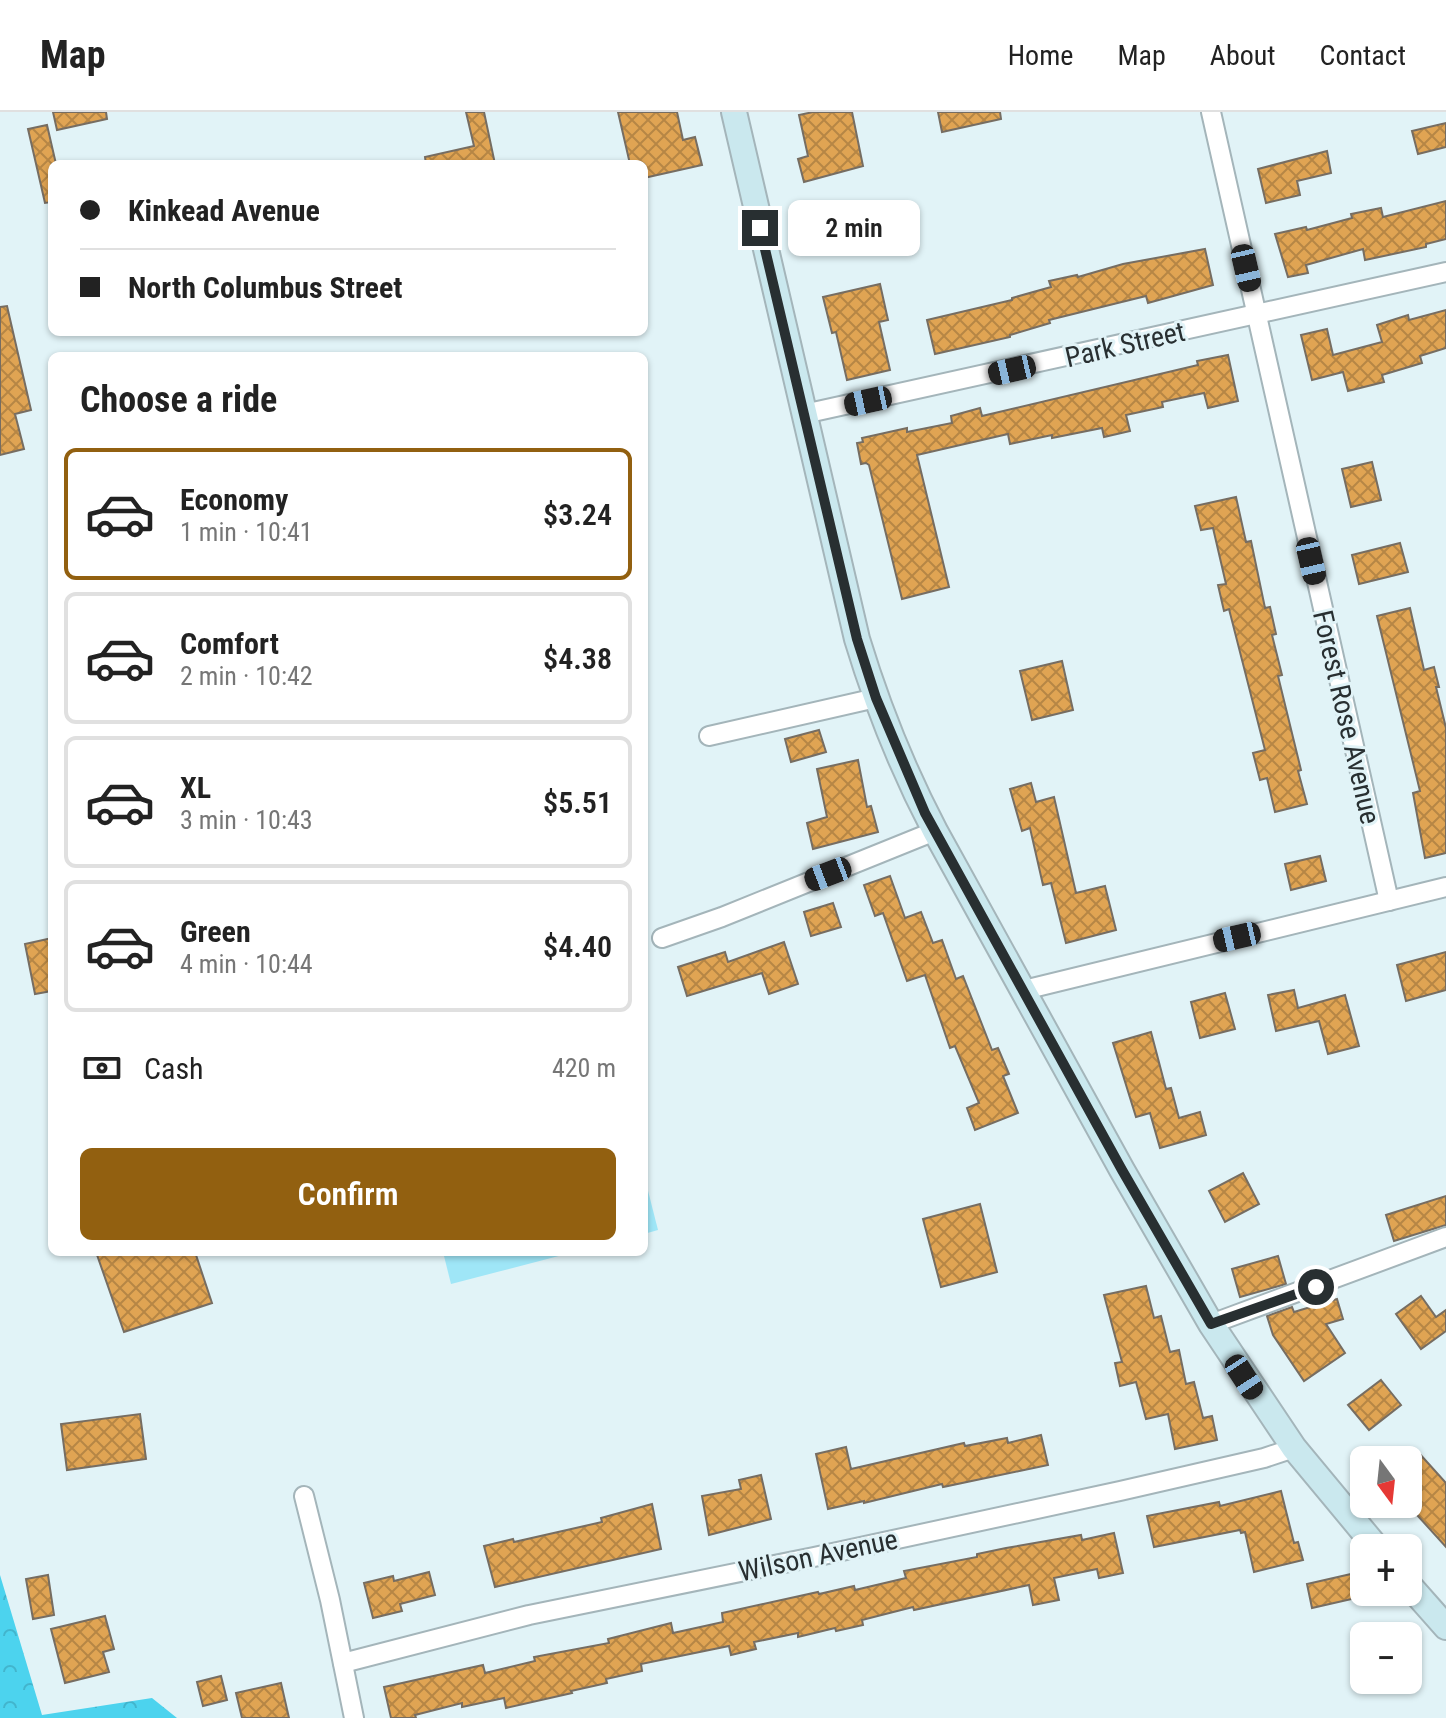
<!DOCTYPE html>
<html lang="en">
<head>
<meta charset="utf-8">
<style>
	body { margin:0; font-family:"Roboto Condensed",sans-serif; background:#f2f2f2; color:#222; height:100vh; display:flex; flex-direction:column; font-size:30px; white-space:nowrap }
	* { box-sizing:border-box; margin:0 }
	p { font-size:26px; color:#767676 }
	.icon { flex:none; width:44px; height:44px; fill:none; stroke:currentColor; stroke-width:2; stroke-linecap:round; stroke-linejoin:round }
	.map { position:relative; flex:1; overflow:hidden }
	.sheet { position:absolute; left:48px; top:240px; width:600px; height:904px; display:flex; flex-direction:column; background:#fff; border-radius:12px; box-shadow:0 2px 6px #0004 }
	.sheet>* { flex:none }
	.hud { position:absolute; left:48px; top:48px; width:600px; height:176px; border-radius:12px; box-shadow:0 2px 6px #0004; display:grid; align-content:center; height:176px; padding:0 32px; background:#fff }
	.needle { width:52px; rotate:165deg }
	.fabs { position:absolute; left:1350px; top:1334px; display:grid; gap:16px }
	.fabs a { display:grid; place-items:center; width:72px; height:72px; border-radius:12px; background:#fff; box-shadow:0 2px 6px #0004; font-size:40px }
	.end { position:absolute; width:36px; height:36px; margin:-18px; border:10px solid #282f31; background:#fff; box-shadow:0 0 0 4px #fff }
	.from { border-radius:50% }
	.bubble { position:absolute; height:56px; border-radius:12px; background:#fff; box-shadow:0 2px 6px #0004; font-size:26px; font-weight:600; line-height:56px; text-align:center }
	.car { position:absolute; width:24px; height:48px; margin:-24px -12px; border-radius:10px; box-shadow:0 0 6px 2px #0007; background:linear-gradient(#222 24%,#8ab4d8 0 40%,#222 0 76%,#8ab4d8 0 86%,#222 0) }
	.hud b { display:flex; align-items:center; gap:28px; height:76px; font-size:30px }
	.hud b+b { border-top:2px solid #e0e0e0 }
	.hud i { width:20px; height:20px; background:#222 }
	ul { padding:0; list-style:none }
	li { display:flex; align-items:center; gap:24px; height:132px; margin:0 16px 12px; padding:0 16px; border:4px solid #e0e0e0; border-radius:12px }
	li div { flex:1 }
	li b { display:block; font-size:30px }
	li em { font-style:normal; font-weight:600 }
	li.on { border-color:#926010 }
	li>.icon { width:72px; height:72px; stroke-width:1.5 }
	h2 { padding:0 32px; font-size:36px; line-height:96px }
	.pay { display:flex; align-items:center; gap:20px; height:88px; padding:0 32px; font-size:30px }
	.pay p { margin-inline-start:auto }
	.button { display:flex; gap:16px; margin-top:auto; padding:16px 32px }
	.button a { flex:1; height:92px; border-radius:12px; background:#926010; color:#fff; font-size:32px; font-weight:600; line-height:92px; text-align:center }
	header { display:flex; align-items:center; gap:48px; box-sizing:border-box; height:112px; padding:0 40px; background:#fff; border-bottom:2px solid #e0e0e0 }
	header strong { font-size:38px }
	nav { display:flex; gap:44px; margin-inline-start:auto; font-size:28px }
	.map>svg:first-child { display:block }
	.green { fill:#9fe6f7 }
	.forest { fill:url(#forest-crowns) }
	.building { fill:url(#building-cross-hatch); stroke:#766d62; stroke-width:2 }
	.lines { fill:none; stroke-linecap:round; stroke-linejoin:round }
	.minor-casing { stroke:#a4b5ba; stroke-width:22 }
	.secondary-casing { stroke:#a4b5ba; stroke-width:28 }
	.minor { stroke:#fff; stroke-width:18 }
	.secondary { stroke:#cae8ee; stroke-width:24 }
	.route { stroke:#282f31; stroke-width:10 }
	.labels { text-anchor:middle; stroke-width:6; stroke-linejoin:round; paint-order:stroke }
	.street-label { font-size:28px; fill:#282f31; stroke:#e1f3f7 }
</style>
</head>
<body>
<header>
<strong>Map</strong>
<nav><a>Home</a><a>Map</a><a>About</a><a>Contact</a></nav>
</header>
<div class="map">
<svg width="1446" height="1606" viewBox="0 0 1446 1606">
	<defs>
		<pattern id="forest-crowns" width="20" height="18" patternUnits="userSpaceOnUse" patternTransform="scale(2)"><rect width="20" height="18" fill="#4cd3ee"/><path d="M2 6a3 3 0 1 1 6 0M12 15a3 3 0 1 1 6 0" fill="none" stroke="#42b5cd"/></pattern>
		<pattern id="building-cross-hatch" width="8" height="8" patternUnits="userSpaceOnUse" patternTransform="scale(2)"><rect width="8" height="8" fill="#e0a453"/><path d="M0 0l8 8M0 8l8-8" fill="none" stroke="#b68645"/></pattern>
	</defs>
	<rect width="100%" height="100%" fill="#e1f3f7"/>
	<g class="green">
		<polygon points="644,1063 658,1118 644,1122"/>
		<polygon points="443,1140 574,1140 451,1172"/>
	</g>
	<polygon class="forest" points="0,1463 42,1603 152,1586 177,1606 0,1606"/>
	<g class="building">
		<polygon points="53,0 106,0 107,7 57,18"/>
		<polygon points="466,0 484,0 495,52 426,52 425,45 474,34"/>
		<polygon points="618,0 677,0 683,28 695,25 702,53 644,66 644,52 630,52"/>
		<polygon points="813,0 852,0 863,54 804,70 798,47 808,44 799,3"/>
		<polygon points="938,0 1000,0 1001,7 942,20"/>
		<polygon points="1446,11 1446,35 1418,42 1412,19"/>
		<polygon points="47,13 56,52 52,52 52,90 45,91 28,17"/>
		<polygon points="1327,39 1331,61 1297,69 1300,83 1266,91 1258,57"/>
		<polygon points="1446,89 1446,127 1426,132 1426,135 1365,148 1363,137 1306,153 1308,161 1288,165 1275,122 1306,115 1307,118 1352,106 1351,102 1381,96 1383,105"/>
		<polygon points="881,90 888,123 823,136 816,103"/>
		<polygon points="1205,137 1213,173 1148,191 1146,184 1049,208 1050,211 1010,223 1010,225 935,242 927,208 1012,188 1012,186 1051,175 1049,169 1077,163 1078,165 1123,152"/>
		<polygon points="880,172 888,208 879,210 890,258 847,268 836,220 832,221 823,185"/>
		<polygon points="7,194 31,298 15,302 24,337 0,343 0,195"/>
		<polygon points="1446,198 1446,236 1420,244 1422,251 1382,263 1384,270 1348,279 1343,260 1312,268 1301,223 1327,217 1333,243 1382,230 1377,213 1408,203 1409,208"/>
		<polygon points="1228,243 1238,289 1208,296 1204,281 1162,290 1163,295 1126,303 1130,319 1104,325 1102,316 1052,326 1052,323 1010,332 1008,322 917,343 949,475 902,487 869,353 866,351 861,352 857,331 863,330 862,326 907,316 907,320 952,311 951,304 980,296 982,304 1198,253 1197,249"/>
		<polygon points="1372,350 1381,388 1351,395 1342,357"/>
		<polygon points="1236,385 1246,430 1251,429 1265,496 1270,495 1276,522 1272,523 1282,563 1278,564 1301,658 1298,659 1307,692 1275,700 1267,666 1260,668 1253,641 1265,638 1229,497 1224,499 1218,473 1226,472 1213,416 1201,418 1195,394"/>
		<polygon points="1400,431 1408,460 1359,472 1352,443"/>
		<polygon points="1410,496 1424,558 1434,555 1439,575 1436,575 1446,616 1446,741 1425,746 1413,681 1420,679 1377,504"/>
		<polygon points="1062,549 1073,598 1032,608 1020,559"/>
		<polygon points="819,618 826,640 791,650 785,627"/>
		<polygon points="858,648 867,695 871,694 878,720 813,737 807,711 827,705 817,657"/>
		<polygon points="1031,671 1036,690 1054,685 1076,781 1105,774 1116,818 1066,831 1051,771 1043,773 1030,716 1022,719 1010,677"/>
		<polygon points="1320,744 1326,769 1291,778 1285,752"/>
		<polygon points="890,764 905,806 921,800 933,831 942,828 956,867 963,864 992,938 998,936 1009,962 1003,964 1018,1001 975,1018 967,996 979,991 955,934 950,936 925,863 907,869 883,801 875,804 864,773"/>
		<polygon points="833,791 841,815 811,824 804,800"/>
		<polygon points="52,826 52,879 35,882 25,832"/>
		<polygon points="784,830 798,872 769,882 762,861 687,884 678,855 725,840 728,850"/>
		<polygon points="1446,840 1446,878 1406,889 1397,853"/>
		<polygon points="1294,878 1298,896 1345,883 1359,934 1328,942 1319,909 1276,919 1268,883"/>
		<polygon points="1225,881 1235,917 1200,926 1191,890"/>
		<polygon points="1151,920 1166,977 1171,976 1179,1006 1200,1000 1206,1023 1160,1036 1150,1001 1136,1005 1113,931"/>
		<polygon points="1243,1061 1259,1092 1225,1110 1209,1079"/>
		<polygon points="1446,1084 1446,1113 1394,1129 1386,1103"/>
		<polygon points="980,1092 997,1160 941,1175 923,1107"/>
		<polygon points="96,1140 195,1140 212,1191 124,1220"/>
		<polygon points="1278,1144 1286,1172 1240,1185 1232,1157"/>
		<polygon points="1146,1174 1154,1206 1161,1204 1170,1240 1179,1238 1186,1272 1194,1270 1203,1306 1212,1304 1217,1328 1175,1337 1168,1302 1146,1307 1136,1270 1120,1274 1115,1251 1122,1250 1104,1183"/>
		<polygon points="1421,1184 1436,1205 1446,1198 1446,1219 1421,1237 1396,1202"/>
		<polygon points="1337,1187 1343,1207 1326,1212 1345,1241 1304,1269 1273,1223 1267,1204 1292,1195 1294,1200"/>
		<polygon points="1381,1268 1401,1293 1369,1318 1348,1293"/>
		<polygon points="140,1302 146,1347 67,1358 61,1312"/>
		<polygon points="1041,1323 1048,1353 943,1375 942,1372 864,1391 864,1389 828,1397 816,1342 846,1335 851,1357 964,1331 965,1334 1007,1326 1008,1331"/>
		<polygon points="1418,1340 1446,1371 1446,1435 1408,1393 1408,1349"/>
		<polygon points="761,1363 771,1407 709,1423 702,1384 741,1377 739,1368"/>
		<polygon points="1281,1379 1294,1431 1298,1430 1303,1448 1254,1460 1245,1420 1241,1421 1240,1418 1154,1435 1147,1404 1219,1390 1220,1394"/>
		<polygon points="652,1392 661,1437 495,1475 484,1434 513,1427 514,1430 602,1410 601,1406"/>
		<polygon points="1114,1421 1123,1461 1099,1466 1097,1457 1054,1466 1059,1488 1033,1493 1029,1473 914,1498 913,1495 862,1508 863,1513 836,1519 835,1516 798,1525 798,1521 754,1530 756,1537 731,1543 729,1534 641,1552 642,1559 606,1567 607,1571 571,1579 572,1581 506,1596 504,1586 462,1595 462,1591 415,1603 416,1606 391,1606 384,1575 483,1553 485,1561 535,1549 534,1545 609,1531 608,1527 671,1511 673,1521 723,1510 722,1501 818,1480 819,1482 854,1474 855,1478 906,1466 904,1459 977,1445 977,1442 1006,1436 1081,1423 1082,1428"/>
		<polygon points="429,1460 435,1483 400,1492 402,1499 373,1506 364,1471 393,1464 394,1469"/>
		<polygon points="1351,1462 1356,1486 1312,1496 1307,1472"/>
		<polygon points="48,1463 54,1503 33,1507 26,1467"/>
		<polygon points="105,1504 114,1537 103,1540 109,1560 65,1571 51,1517"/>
		<polygon points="221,1564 227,1588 203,1594 197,1570"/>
		<polygon points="281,1571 289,1606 242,1606 236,1581"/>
	</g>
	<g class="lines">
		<g class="minor-casing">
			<g id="minor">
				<polyline points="1211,0 1389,789"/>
				<polyline points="804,302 1446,160"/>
				<polyline points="709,624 876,586"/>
				<polyline points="662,826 722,805 935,719"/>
				<polyline points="1024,878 1446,775"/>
				<polyline points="1211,1212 1446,1125"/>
				<polyline points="304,1384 330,1488 354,1606"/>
				<polyline points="343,1551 529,1503 814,1445 1120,1379 1264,1346 1294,1336"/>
			</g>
		</g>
		<g class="secondary-casing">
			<g id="secondary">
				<path d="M734,0L857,527C877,593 903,658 935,719L1122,1058L1211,1212L1294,1336L1377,1436"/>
				<polyline points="1408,1472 1446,1515"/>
			</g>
		</g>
		<use href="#minor" class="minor"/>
		<use href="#secondary" class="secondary"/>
	</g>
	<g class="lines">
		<polyline class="route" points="760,116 857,527 876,586 925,701 1122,1058 1211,1212 1316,1175"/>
	</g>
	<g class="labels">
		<g class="street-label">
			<text transform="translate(1125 232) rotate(-13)" y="10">Park Street</text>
			<text transform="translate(1347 605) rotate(77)" y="10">Forest Rose Avenue</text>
			<text transform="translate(818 1443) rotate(-12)" y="10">Wilson Avenue</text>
		</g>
	</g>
</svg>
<div class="fabs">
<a><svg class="needle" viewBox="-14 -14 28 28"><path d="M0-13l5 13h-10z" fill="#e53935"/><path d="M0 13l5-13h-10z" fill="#767676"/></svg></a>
<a>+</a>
<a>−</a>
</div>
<i class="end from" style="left:1316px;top:1175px"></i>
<i class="end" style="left:760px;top:116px"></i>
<div class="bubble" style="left:788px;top:88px;width:132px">2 min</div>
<i class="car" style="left:1246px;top:156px;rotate:167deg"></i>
<i class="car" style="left:1012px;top:258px;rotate:257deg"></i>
<i class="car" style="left:868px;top:289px;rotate:258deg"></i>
<i class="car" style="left:1311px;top:449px;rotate:167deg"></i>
<i class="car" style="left:828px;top:762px;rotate:249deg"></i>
<i class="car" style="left:1237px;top:825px;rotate:257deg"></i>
<i class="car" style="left:1244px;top:1265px;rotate:147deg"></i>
<div class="hud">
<b><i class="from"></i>Kinkead Avenue</b>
<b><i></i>North Columbus Street</b>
</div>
<section class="sheet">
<h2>Choose a ride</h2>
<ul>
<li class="on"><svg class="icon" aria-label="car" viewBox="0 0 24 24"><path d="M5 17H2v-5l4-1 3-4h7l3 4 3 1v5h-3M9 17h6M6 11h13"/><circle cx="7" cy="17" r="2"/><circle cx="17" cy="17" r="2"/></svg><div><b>Economy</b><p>1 min · 10:41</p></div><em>$3.24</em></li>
<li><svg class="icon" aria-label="car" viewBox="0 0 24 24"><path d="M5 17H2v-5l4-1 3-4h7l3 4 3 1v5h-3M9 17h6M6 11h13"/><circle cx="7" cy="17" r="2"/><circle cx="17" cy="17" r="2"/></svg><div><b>Comfort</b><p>2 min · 10:42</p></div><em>$4.38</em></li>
<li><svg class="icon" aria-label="car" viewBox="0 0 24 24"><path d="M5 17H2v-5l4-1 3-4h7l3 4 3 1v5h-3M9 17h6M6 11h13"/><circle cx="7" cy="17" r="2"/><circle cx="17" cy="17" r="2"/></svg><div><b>XL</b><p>3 min · 10:43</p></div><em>$5.51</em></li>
<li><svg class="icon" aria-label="car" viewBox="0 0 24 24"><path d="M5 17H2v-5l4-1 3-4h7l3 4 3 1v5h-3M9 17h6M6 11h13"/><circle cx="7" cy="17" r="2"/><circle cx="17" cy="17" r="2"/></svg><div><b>Green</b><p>4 min · 10:44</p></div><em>$4.40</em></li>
</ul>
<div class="pay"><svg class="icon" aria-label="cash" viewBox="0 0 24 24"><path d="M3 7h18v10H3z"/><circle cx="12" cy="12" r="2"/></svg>Cash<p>420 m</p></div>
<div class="button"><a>Confirm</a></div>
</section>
</div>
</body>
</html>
